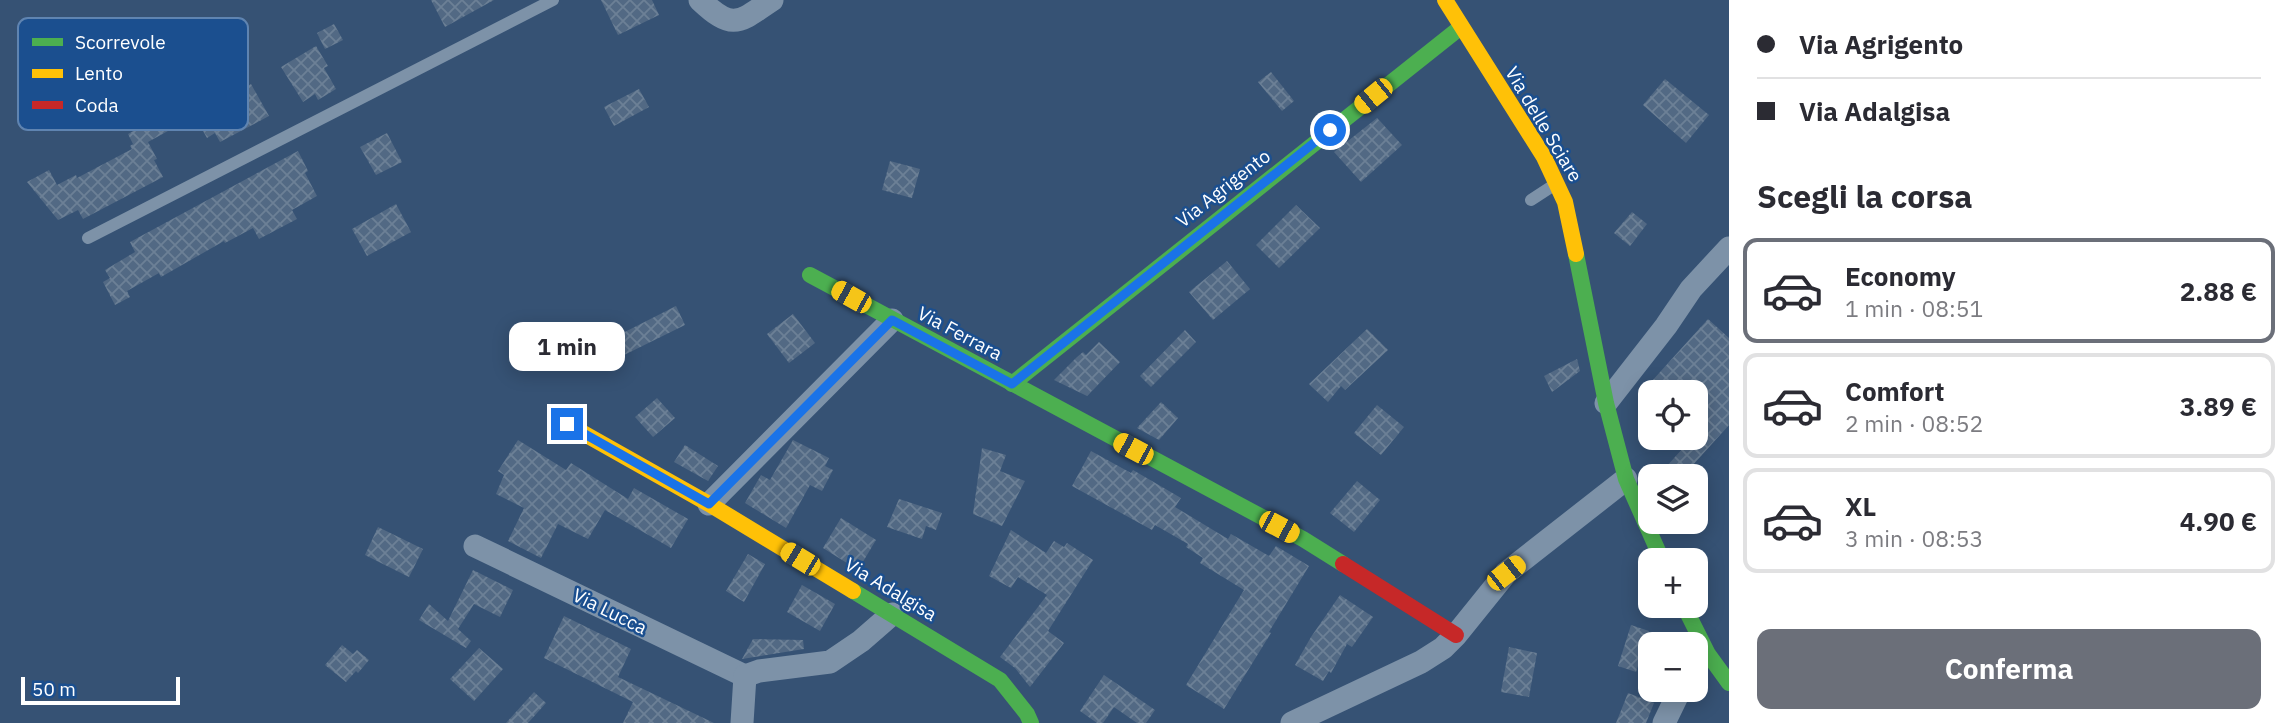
<!DOCTYPE html>
<html lang="it">
<head>
<meta charset="utf-8">
<style>
	body { margin:0; font-family:"IBM Plex Sans",sans-serif; background:#f7f7f7; color:#2b2b33; height:100vh; display:flex; flex-direction:column; font-size:26px; white-space:nowrap }
	* { box-sizing:border-box; margin:0 }
	p { font-size:23px; color:#7c7c81 }
	.icon { flex:none; width:38px; height:38px; fill:none; stroke:currentColor; stroke-width:2; stroke-linecap:round; stroke-linejoin:round }
	.map { position:relative; flex:1; overflow:hidden }
	.details { display:flex; flex-direction:column; background:#fff; width:560px }
	.details>* { flex:none }
	.top-card { display:grid; align-content:center; height:154px; padding:0 28px; background:#fff }
	.buttons { position:absolute; left:1638px; top:380px; display:grid; gap:14px }
	.buttons a { display:grid; place-items:center; width:70px; height:70px; border-radius:14px; background:#fff; box-shadow:0 4px 18px #0003; font-size:35px }
	.scale { position:absolute; left:21px; bottom:18px; width:159px; box-sizing:border-box; padding-left:7px; border:4px solid #fff; border-top:0; font-size:19px; line-height:24px; white-space:nowrap; color:#fff; -webkit-text-stroke:5px #1b4f8f; paint-order:stroke }
	.end { position:absolute; width:32px; height:32px; margin:-16px; border:9px solid #1a73e8; background:#fff; box-shadow:0 0 0 4px #fff }
	.from { border-radius:50% }
	.bubble { position:absolute; height:49px; border-radius:14px; background:#fff; box-shadow:0 4px 18px #0003; font-size:23px; font-weight:700; line-height:49px; text-align:center }
	.car { position:absolute; width:21px; height:42px; margin:-21px -10px; border-radius:9px; box-shadow:0 0 5px 2px #0007; background:linear-gradient(#f5c518 24%,#345 0 40%,#f5c518 0 76%,#345 0 86%,#f5c518 0) }
	.top-card b { display:flex; align-items:center; gap:24px; height:66px; font-size:26px }
	.top-card b+b { border-top:2px solid #e1e1e2 }
	.top-card i { width:18px; height:18px; background:#2b2b33 }
	ul { padding:0; list-style:none }
	li { display:flex; align-items:center; gap:21px; height:105px; margin:0 14px 10px; padding:0 14px; border:4px solid #e1e1e2; border-radius:14px }
	li div { flex:1 }
	li b { display:block; font-size:26px }
	li em { font-style:normal; font-weight:700 }
	li.current { border-color:#6b6f79 }
	li>.icon { width:63px; height:63px; stroke-width:1.5 }
	h2 { padding:0 28px; font-size:32px; line-height:84px }
	.cta { display:flex; gap:14px; margin-top:auto; padding:14px 28px }
	.cta a { flex:1; height:80px; border-radius:14px; background:#6b6f79; color:#fff; font-size:28px; font-weight:700; line-height:80px; text-align:center }
	main { display:flex; flex:1; min-height:0 }
	.map>svg:first-child { display:block }
	.building { fill:url(#building-cross-hatch) }
	.lines { fill:none; stroke-linecap:round; stroke-linejoin:round }
	.lane { stroke:#7d92a8; stroke-width:12 }
	.street { stroke:#7d92a8; stroke-width:23 }
	.fast { stroke:#4caf50; stroke-width:16 }
	.slow { stroke:#ffc107; stroke-width:16 }
	.jam { stroke:#c62828; stroke-width:16 }
	.route { stroke:#1a73e8; stroke-width:9 }
	.labels { text-anchor:middle; stroke-width:5; stroke-linejoin:round; paint-order:stroke }
	.street-label { font-size:19px; fill:#fff; stroke:#1b4f8f }
	.key { fill:#1b4f8f; stroke:#5f84b1; stroke-width:2 }
	.key-label { font-size:19px; fill:#fff }
</style>
</head>
<body>
<main>
<div class="map">
<svg width="1729" height="723" viewBox="0 0 1729 723">
	<defs>
		<pattern id="building-cross-hatch" width="8" height="8" patternUnits="userSpaceOnUse" patternTransform="scale(1.75)"><rect width="8" height="8" fill="#526984"/><path d="M0 0l8 8M0 8l8-8" fill="none" stroke="#6c8096"/></pattern>
	</defs>
	<rect width="100%" height="100%" fill="#365274"/>
	<g class="building">
		<polygon points="431,0 494,0 445,27"/>
		<polygon points="601,0 652,0 659,15 618,35"/>
		<polygon points="334,24 343,40 325,49 317,33"/>
		<polygon points="316,46 328,66 324,68 336,89 318,100 315,94 303,102 281,67"/>
		<polygon points="1271,72 1294,101 1282,111 1258,82"/>
		<polygon points="1665,79 1709,115 1686,143 1643,105"/>
		<polygon points="251,84 269,116 220,142 215,133 207,138 194,115"/>
		<polygon points="639,89 649,107 614,126 604,107"/>
		<polygon points="178,106 186,121 148,142 157,159 154,160 163,177 83,219 78,210 58,220 27,182 49,170 57,185 76,175 77,178 132,149 130,146 133,144 128,134"/>
		<polygon points="1377,118 1402,145 1361,182 1334,152"/>
		<polygon points="387,133 402,162 376,175 360,147"/>
		<polygon points="298,151 308,171 305,173 317,196 292,210 297,219 259,239 253,228 225,243 224,241 161,277 159,273 127,291 130,297 115,305 103,282 110,278 105,270 135,252 130,242"/>
		<polygon points="890,161 920,169 912,198 882,190"/>
		<polygon points="396,204 411,232 367,256 352,229"/>
		<polygon points="1296,205 1320,228 1279,268 1256,245"/>
		<polygon points="1632,212 1647,224 1630,246 1614,233"/>
		<polygon points="1227,261 1250,289 1213,320 1189,292"/>
		<polygon points="676,306 685,325 618,358 609,340"/>
		<polygon points="793,314 815,343 789,363 767,334"/>
		<polygon points="1708,319 1729,338 1729,425 1683,476 1658,476 1683,448 1671,438 1696,438 1696,392 1642,392"/>
		<polygon points="1367,329 1388,350 1345,390 1341,386 1328,402 1309,384"/>
		<polygon points="1185,330 1196,342 1151,387 1140,376"/>
		<polygon points="1099,342 1120,362 1087,396 1054,380 1077,357 1083,352 1086,355"/>
		<polygon points="1577,359 1580,371 1552,392 1544,376"/>
		<polygon points="657,398 675,418 653,437 635,417"/>
		<polygon points="1161,402 1178,418 1159,440 1137,428"/>
		<polygon points="1377,405 1404,427 1381,455 1354,433"/>
		<polygon points="518,440 566,470 571,463 628,499 634,488 688,519 671,548 605,510 588,539 558,524 541,558 508,541 524,508 496,494 504,475 498,471"/>
		<polygon points="793,440 829,458 825,466 833,470 822,491 810,485 786,528 745,503 761,475 770,480"/>
		<polygon points="685,445 718,466 708,481 674,462"/>
		<polygon points="982,448 1006,455 1000,471 1025,481 1002,526 973,514"/>
		<polygon points="1091,451 1131,473 1133,470 1181,498 1175,507 1228,539 1231,534 1269,556 1276,546 1309,566 1269,632 1271,633 1224,709 1186,685 1244,590 1200,563 1203,558 1186,547 1188,544 1155,525 1152,530 1072,486"/>
		<polygon points="1357,481 1380,500 1354,532 1330,513"/>
		<polygon points="899,499 942,513 936,530 926,526 922,539 887,527"/>
		<polygon points="841,518 876,540 858,570 823,548"/>
		<polygon points="378,527 423,549 409,577 365,555"/>
		<polygon points="1011,530 1046,553 1054,541 1064,547 1067,543 1093,560 1048,631 1064,643 1030,687 1015,668 1000,657 1047,595 1018,577 1011,588 989,576"/>
		<polygon points="748,554 765,564 744,602 726,591"/>
		<polygon points="473,570 513,590 500,617 474,604 458,629 471,641 466,648 419,620 429,604 448,621"/>
		<polygon points="802,585 835,604 820,631 787,612"/>
		<polygon points="1340,595 1373,617 1352,647 1347,644 1331,673 1329,671 1323,681 1295,665 1311,637"/>
		<polygon points="564,616 631,649 618,677 714,723 623,723 633,702 544,658"/>
		<polygon points="1631,625 1649,631 1636,672 1618,666"/>
		<polygon points="753,639 803,640 804,649 742,659"/>
		<polygon points="342,645 353,654 357,650 369,660 358,673 356,671 346,682 325,665"/>
		<polygon points="1509,647 1537,653 1529,697 1501,692"/>
		<polygon points="479,648 503,669 474,701 450,679"/>
		<polygon points="1104,675 1155,710 1146,723 1137,723 1114,707 1103,723 1097,723 1080,711"/>
		<polygon points="534,692 546,703 528,723 506,723"/>
		<polygon points="1628,693 1654,703 1646,723 1616,723"/>
	</g>
	<g class="lines">
		<g class="lane">
			<polyline points="1531,200 1554,185"/>
			<polyline points="88,238 553,0"/>
		</g>
		<g class="street">
			<path d="M700,0C733,31 738,23 772,0"/>
			<polyline points="1606,403 1666,326 1691,289 1729,248"/>
			<polyline points="709,504 892,320"/>
			<polyline points="475,546 745,676"/>
			<polyline points="742,723 745,676 759,671 830,662 861,641 892,614"/>
			<polyline points="1292,723 1421,662 1443,648 1456,635 1506,573 1626,479"/>
			<polyline points="1664,723 1680,690"/>
		</g>
		<g class="fast">
			<polyline points="1576,254 1606,403 1626,479 1662,560"/>
			<polyline points="810,275 1303,539 1343,564"/>
			<polyline points="1012,384 1461,27"/>
			<polyline points="853,591 1000,680 1027,714 1031,723"/>
			<polyline points="1684,606 1708,654 1729,683"/>
		</g>
		<g class="slow">
			<polyline points="1445,0 1544,157 1565,202 1576,254"/>
			<polyline points="567,424 709,504 853,591"/>
		</g>
		<polyline class="jam" points="1343,564 1456,635"/>
	</g>
	<g class="lines">
		<polyline class="route" points="567,424 709,504 892,320 1012,384 1330,130"/>
	</g>
	<g class="labels">
		<g class="street-label">
			<text transform="translate(1544 124) rotate(59)" y="7">Via delle Sciare</text>
			<text transform="translate(1223 188) rotate(-38)" y="7">Via Agrigento</text>
			<text transform="translate(960 333) rotate(28)" y="7">Via Ferrara</text>
			<text transform="translate(891 589) rotate(31)" y="7">Via Adalgisa</text>
			<text transform="translate(610 611) rotate(26)" y="7">Via Lucca</text>
		</g>
	</g>
	<rect x="18" y="18" width="230" height="112" rx="10" class="key"/>
	<rect x="32" y="38" width="31" height="8" fill="#4caf50"/>
	<rect x="32" y="69" width="31" height="9" fill="#ffc107"/>
	<rect x="32" y="101" width="31" height="8" fill="#c62828"/>
	<g class="key-label">
		<text x="75" y="49">Scorrevole</text>
		<text x="75" y="80">Lento</text>
		<text x="75" y="112">Coda</text>
	</g>
</svg>
<div class="buttons">
<a><svg class="icon" aria-label="locate" viewBox="0 0 24 24"><circle cx="12" cy="12" r="6"/><path d="M12 2v4M12 18v4M2 12h4M18 12h4"/></svg></a>
<a><svg class="icon" aria-label="layers" viewBox="0 0 24 24"><path d="M12 4l9 5-9 5-9-5zM3 14l9 5 9-5"/></svg></a>
<a>+</a>
<a>−</a>
</div>
<div class="scale">50 m</div>
<i class="end from" style="left:1330px;top:130px"></i>
<i class="end" style="left:567px;top:424px"></i>
<div class="bubble" style="left:509px;top:322px;width:116px">1 min</div>
<i class="car" style="left:1373px;top:96px;rotate:231deg"></i>
<i class="car" style="left:851px;top:297px;rotate:299deg"></i>
<i class="car" style="left:1133px;top:449px;rotate:298deg"></i>
<i class="car" style="left:1279px;top:527px;rotate:118deg"></i>
<i class="car" style="left:800px;top:559px;rotate:301deg"></i>
<i class="car" style="left:1506px;top:573px;rotate:52deg"></i>
</div>
<section class="details">
<div class="top-card">
<b><i class="from"></i>Via Agrigento</b>
<b><i></i>Via Adalgisa</b>
</div>
<h2>Scegli la corsa</h2>
<ul>
<li class="current"><svg class="icon" aria-label="car" viewBox="0 0 24 24"><path d="M5 17H2v-5l4-1 3-4h7l3 4 3 1v5h-3M9 17h6M6 11h13"/><circle cx="7" cy="17" r="2"/><circle cx="17" cy="17" r="2"/></svg><div><b>Economy</b><p>1 min · 08:51</p></div><em>2.88 €</em></li>
<li><svg class="icon" aria-label="car" viewBox="0 0 24 24"><path d="M5 17H2v-5l4-1 3-4h7l3 4 3 1v5h-3M9 17h6M6 11h13"/><circle cx="7" cy="17" r="2"/><circle cx="17" cy="17" r="2"/></svg><div><b>Comfort</b><p>2 min · 08:52</p></div><em>3.89 €</em></li>
<li><svg class="icon" aria-label="car" viewBox="0 0 24 24"><path d="M5 17H2v-5l4-1 3-4h7l3 4 3 1v5h-3M9 17h6M6 11h13"/><circle cx="7" cy="17" r="2"/><circle cx="17" cy="17" r="2"/></svg><div><b>XL</b><p>3 min · 08:53</p></div><em>4.90 €</em></li>
</ul>
<div class="cta"><a>Conferma</a></div>
</section>
</main>
</body>
</html>
